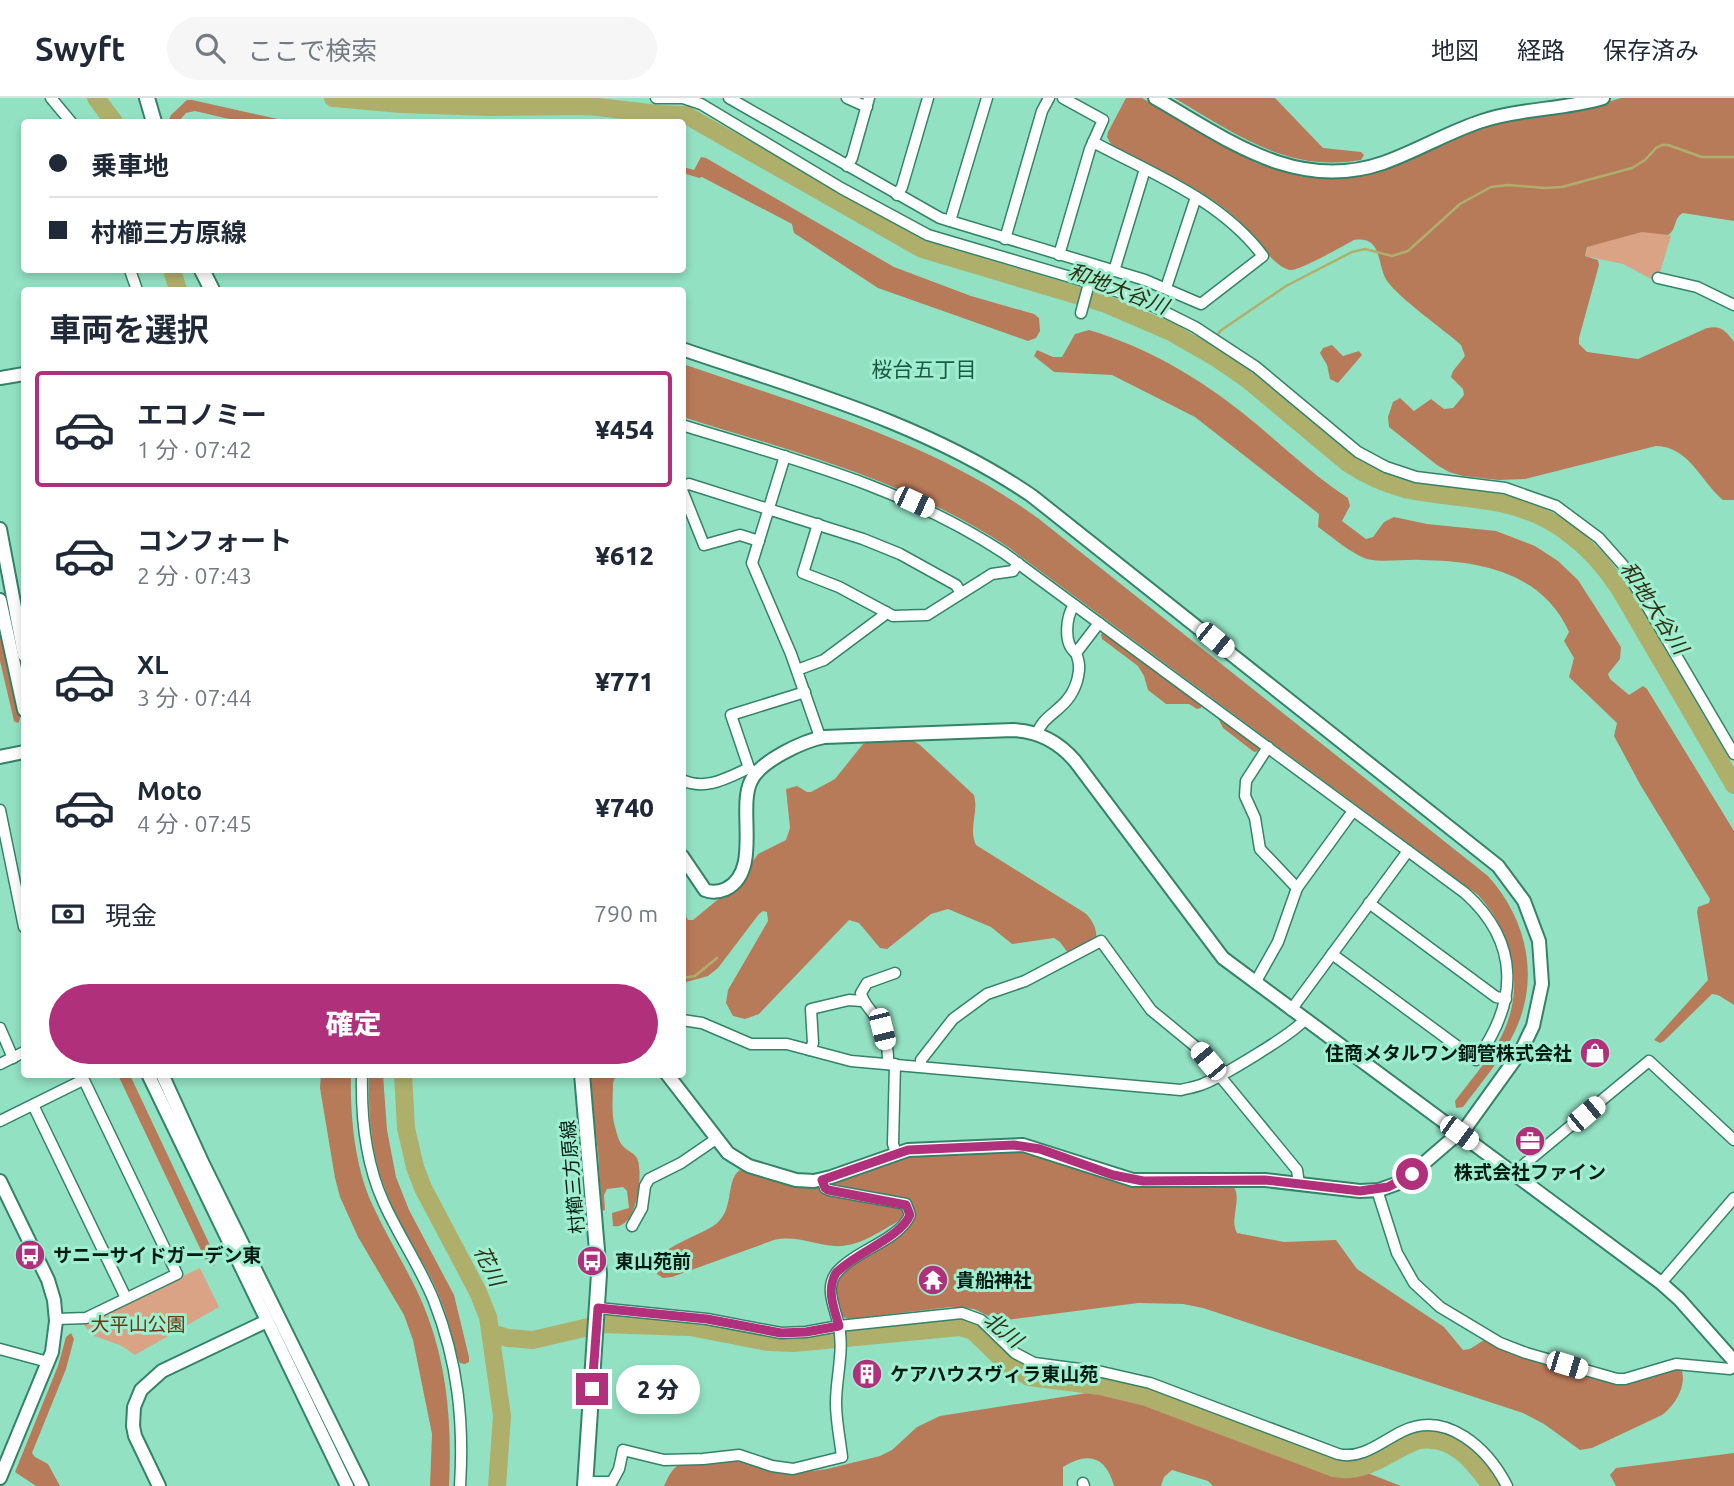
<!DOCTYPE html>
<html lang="ja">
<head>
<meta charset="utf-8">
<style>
	body { margin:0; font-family:Ubuntu,"Noto Sans JP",sans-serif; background:#f6f6f7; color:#1f2937; height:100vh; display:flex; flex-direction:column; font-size:26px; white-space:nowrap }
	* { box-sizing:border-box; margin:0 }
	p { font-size:23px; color:#747a83 }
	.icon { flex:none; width:38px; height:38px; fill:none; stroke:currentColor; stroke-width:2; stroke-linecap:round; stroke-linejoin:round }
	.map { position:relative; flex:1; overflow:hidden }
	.details { position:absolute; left:21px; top:189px; width:665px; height:791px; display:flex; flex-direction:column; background:#fff; border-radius:7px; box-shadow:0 4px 10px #0003 }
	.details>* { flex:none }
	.top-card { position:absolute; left:21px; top:21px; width:665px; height:154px; border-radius:7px; box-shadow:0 4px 10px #0003; display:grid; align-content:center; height:154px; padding:0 28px; background:#fff }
	.end { position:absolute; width:32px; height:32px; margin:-16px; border:9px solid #b0307c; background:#fff; box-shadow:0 0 0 4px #fff }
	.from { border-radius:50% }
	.bubble { position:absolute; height:49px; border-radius:24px; background:#fff; box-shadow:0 4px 10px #0003; font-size:23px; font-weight:800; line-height:49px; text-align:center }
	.car { position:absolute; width:21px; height:42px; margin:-21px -10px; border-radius:9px; box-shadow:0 0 5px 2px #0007; background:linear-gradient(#fff 24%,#345 0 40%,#fff 0 76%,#345 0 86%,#fff 0) }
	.top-card b { display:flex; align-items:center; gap:24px; height:66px; font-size:26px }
	.top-card b+b { border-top:2px solid #e0e1e3 }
	.top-card i { width:18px; height:18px; background:#1f2937 }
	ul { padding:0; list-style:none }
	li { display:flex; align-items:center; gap:21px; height:116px; margin:0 14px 10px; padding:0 14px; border:4px solid transparent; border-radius:7px }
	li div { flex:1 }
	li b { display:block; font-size:26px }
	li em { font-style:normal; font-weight:800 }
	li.active { border-color:#b0307c }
	li>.icon { width:63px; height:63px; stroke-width:1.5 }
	h2 { padding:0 28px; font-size:32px; line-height:84px }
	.pay { display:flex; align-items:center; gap:18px; height:77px; padding:0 28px; font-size:26px }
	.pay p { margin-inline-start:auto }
	.primary-button { display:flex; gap:14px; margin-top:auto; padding:14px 28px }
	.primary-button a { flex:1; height:80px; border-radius:42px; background:#b0307c; color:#fff; font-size:28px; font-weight:800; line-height:80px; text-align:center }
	header { display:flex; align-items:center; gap:42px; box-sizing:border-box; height:98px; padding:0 35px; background:#fff; border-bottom:2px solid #e0e1e3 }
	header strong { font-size:33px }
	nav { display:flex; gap:38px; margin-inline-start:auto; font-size:24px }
	.search { width:490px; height:63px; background:#f6f6f7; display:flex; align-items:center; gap:18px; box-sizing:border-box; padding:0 24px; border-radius:38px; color:#747a83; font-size:26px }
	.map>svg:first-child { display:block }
	.green { fill:#dba386 }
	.forest { fill:#b87b5a }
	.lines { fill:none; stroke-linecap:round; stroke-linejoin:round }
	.stream { stroke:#afaf6c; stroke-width:2.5 }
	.river { stroke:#afaf6c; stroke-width:18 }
	.minor-casing { stroke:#348369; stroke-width:13 }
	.tertiary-casing { stroke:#348369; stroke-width:16 }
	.secondary-casing { stroke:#348369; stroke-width:18 }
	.minor { stroke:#fff; stroke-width:10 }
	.tertiary { stroke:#fff; stroke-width:12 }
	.secondary { stroke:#fff; stroke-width:14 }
	.route { stroke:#b0307c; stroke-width:9 }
	.labels { text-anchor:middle; stroke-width:6; stroke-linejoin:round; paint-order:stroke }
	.poi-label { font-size:19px; font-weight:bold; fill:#001b11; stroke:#a0eed0; text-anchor:start }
	.street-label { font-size:19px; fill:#001b11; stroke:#a0eed0 }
	.park-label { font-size:19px; fill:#6f340f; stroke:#a0eed0 }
	.water-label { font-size:21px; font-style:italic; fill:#302f11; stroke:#a0eed0 }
	.neighbourhood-label { font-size:21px; fill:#1b5845; stroke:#a0eed0 }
</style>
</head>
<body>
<header>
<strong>Swyft</strong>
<div class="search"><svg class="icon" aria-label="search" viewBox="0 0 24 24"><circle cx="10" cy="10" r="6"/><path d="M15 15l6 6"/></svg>ここで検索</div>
<nav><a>地図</a><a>経路</a><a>保存済み</a></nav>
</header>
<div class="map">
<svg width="1734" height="1388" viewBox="0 0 1734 1388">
	<rect width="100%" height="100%" fill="#93e1c3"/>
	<g class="green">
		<polygon points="1642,134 1653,134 1671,138 1657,184 1623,166 1585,158 1588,148"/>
		<polygon points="200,1170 219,1209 135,1257 120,1247 94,1238 82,1225"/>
	</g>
	<g class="forest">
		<path d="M1126,0H1142L1256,65L1303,79L1336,80L1384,72L1468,35L1512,21L1589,10L1621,0H1734V123L1683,115C1673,120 1677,132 1668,137L1642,134L1587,149L1585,158L1598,162L1599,167L1579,240V246L1587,254L1638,261L1707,230C1721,227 1726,233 1734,244V402H1723C1700,383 1690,349 1656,348L1525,381L1499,382L1463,378L1449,374L1437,367L1389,329L1388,319L1393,304L1400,300L1414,313L1431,301L1444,311L1453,310L1464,297L1463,291L1451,279L1453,273L1465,258L1461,247C1443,231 1399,200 1387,183C1376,165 1383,138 1354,142C1343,148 1301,172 1291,172C1274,171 1251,133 1237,121C1202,89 1153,70 1112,48L1107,39L1108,34Z"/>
		<path d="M1174,0H1275L1323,50L1361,54L1364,57L1361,62C1286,75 1235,35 1174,0Z"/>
		<polygon points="187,2 192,2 291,24 242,24 195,13 186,15 178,24 168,24 171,17"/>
		<polygon points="701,59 706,60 894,169 971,198 1034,216 1039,220 1040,233 1036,240 1028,243 878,190 794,135 792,126 702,79 699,80 683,75 683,69 694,72"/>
		<path d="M1089,232C1146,249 1198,279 1244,316C1279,344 1311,376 1348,400L1350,408L1342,423L1366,441L1373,439L1384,424L1394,419L1427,426L1496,433L1535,448L1558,463L1578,482L1621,549L1620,561L1608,576L1610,581L1629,597L1643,588L1647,591L1734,733V907L1718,897L1712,896L1664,943L1660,945L1654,942L1708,882L1697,814L1698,809L1709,805L1710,801L1641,688L1614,638L1617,625L1569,579L1574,560L1564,543L1569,534C1542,474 1480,463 1421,462C1404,461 1383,465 1367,461C1353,457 1331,438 1318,429L1319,416L1195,319L1112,277L1054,274L1034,258L1037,252L1053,259H1062L1075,236Z"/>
		<polygon points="1332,247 1343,258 1359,253 1362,257 1338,285 1330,281 1327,267 1320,255 1323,250"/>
		<path d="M683,266C806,309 933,343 1039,421L1488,778C1527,821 1540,880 1515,933C1502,961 1481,985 1463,1009L1456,1010L1455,1003C1469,984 1485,966 1497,946C1527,897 1516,838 1478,797L1008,449C906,382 797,355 683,319Z"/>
		<polygon points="1106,535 1201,605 1201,610 1197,611 1189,606 1166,606 1148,592 1144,578 1138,568 1102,541 1101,536"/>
		<polygon points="0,536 20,621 18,625 14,623 0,563"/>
		<polygon points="1217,618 1258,648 1259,653 1254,654 1223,630"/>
		<path d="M902,641L912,642L920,647L974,697C979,715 968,730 976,747L1085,815C1092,821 1098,832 1096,842L1068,855L1060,844L1054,840L1012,846L991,829L948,811L931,816L887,851L880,850L859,825L849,822L759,916L745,921L733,918L726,905L728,892L768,823L767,814L763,813L759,816L718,870L708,878L683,885L682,771L684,814L688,822H693L716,803L730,795L758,756L786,742L790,730L786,691L797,688L807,694H811L835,681L863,646L874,642Z"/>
		<polygon points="118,977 130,977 216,1160 214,1168 209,1168 207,1165"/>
		<path d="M321,977H351C350,1019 355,1070 373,1108C390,1146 414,1180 428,1219C448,1273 452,1331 449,1388H430L432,1336L413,1242L404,1217L358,1139L340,1099L335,1080L320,990Z"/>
		<path d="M369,977H383L387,1032L396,1079L409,1112L454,1197L469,1259V1264L465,1266L460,1265L458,1261C452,1235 445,1209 433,1184C417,1152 396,1122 384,1088C371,1055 368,1012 369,977Z"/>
		<path d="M588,977H623L614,981L613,985C613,1000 611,1015 615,1029C617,1036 619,1045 624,1049C629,1054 633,1054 637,1060C644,1076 637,1133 613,1128L612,1115L629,1110L627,1093L623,1089L607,1091L604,1097L605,1112L602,1113L598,1053Z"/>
		<path d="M1014,1053L1038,1056L1132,1088L1234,1089C1242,1103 1229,1121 1237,1135L1284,1144L1336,1142L1357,1171L1444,1229L1463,1252L1470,1251L1484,1242L1512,1254L1616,1286L1676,1270L1681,1271C1688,1286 1675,1308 1662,1317L1592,1350L1580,1352L1544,1326L1523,1315L1203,1210L1183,1206L1138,1205L999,1223L974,1211L951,1209L849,1221L841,1218L833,1190L843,1172L896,1137L912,1110L829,1089L830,1086L909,1058Z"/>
		<path d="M740,1072L795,1088H821L900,1107L906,1112L905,1119C884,1131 859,1150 834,1148C812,1146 796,1137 774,1142L672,1179L663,1180L657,1176L654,1169C658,1149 700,1138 716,1126C735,1111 725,1082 740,1072Z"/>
		<polygon points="71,1235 74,1241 66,1271 32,1355 35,1359 48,1366 60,1388 36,1388 15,1374 58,1268 66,1239"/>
		<path d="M1100,1293L1122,1296L1167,1310L1333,1374L1345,1376H1370L1401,1388H1213L1208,1383L1172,1372L1164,1379L1161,1388H1114C1106,1359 1089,1353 1063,1369V1388H664C669,1378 672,1368 684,1365L739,1361L797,1375L827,1371L880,1358L892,1352L917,1329L940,1318Z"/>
		<polygon points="1734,1355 1734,1388 1616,1388 1610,1377 1616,1370"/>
	</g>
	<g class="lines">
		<g class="stream">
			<polyline points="685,16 688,8"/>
			<polyline points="1217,238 1220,233 1286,188 1352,154 1365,151 1392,158 1408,153 1460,106 1491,89 1508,87 1545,90 1562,89 1632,70 1645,62 1656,50 1662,47 1668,47 1702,59 1734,59"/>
			<polyline points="1207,254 1209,250"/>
			<polyline points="682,880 695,878 717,860"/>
		</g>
		<g class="river">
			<polyline points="96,0 114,24"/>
			<path d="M333,0L401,6L490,9L589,8L659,16L686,17L922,151L1106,206L1171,234L1218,261L1247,281L1349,366C1405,402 1439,393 1499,405C1550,414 1591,447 1619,490L1734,687"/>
			<polyline points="172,172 178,192"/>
			<polyline points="403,976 406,1030 415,1069 423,1090 478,1194 488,1219 502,1318 497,1388"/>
			<path d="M491,1235L508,1240L533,1242L601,1226L690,1229L768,1244L794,1245L960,1229L973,1233L1006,1265L1029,1279L1100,1288L1146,1299L1334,1370C1367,1377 1390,1352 1419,1342C1453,1337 1473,1363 1491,1388"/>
		</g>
		<g class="minor-casing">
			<g id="minor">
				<polyline points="51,0 71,24"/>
				<polyline points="656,0 683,0 701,6 841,90 928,137 1111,191 1145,204 1195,229 1256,269 1358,354 1386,369 1416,379 1505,390 1556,408 1599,440 1623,467 1734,656"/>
				<path d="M729,0L940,120L1145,182L1201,206L1263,158C1221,102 1153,76 1093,44"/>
				<polyline points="847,0 867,9"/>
				<polyline points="847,68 852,60 869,0"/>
				<polyline points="897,97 902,89 928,0"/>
				<polyline points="950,123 987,0"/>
				<polyline points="1005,141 1042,13 1049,0"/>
				<polyline points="1059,157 1090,51 1103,22 1063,0"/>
				<polyline points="130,172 137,192"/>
				<polyline points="1114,173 1145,71"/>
				<polyline points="1658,180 1697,189 1734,207"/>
				<polyline points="1166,190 1196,99"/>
				<polyline points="1081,215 1094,167"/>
				<path d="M682,327C796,362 903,389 1004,455L1465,795C1521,845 1518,905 1476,962L1332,856"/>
				<polyline points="785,358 752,465 791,556 820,639"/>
				<polyline points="682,388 689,386 863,441 900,456 956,487 961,495"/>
				<polyline points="682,392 704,447 740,437 759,443"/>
				<polyline points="818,426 803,475 839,489 893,518 927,517 992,476 1013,473 1018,465"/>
				<path d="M1074,507C1066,519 1063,546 1076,555"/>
				<polyline points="797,572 824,562 883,518 886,514"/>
				<path d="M1037,636C1044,614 1068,613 1077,583C1080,571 1080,566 1076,555L1099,525"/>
				<polyline points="1268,649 1246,683 1245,698 1255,720 1260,751 1297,790"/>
				<polyline points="755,676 749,670 731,617 805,594"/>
				<path d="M682,682C706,693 727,680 749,670"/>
				<polyline points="0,712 24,829"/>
				<polyline points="1369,805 1496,899 1506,901"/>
				<polyline points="1255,885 1278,844 1297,790 1353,713"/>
				<polyline points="1291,912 1408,753"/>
				<path d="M682,922L702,925L751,946H787L851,963L1181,992C1189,990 1196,989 1203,986C1221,979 1295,935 1305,921"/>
				<polyline points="0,930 13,960"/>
				<polyline points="810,952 813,945 811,911 849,902 862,903"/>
				<polyline points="0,966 24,954"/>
				<path d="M888,966C889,952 884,931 876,920C871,911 863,906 861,895L867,885L895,875"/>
				<polyline points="895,966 893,1046 896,1055"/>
				<polyline points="921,968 921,962 953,921 987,896 1025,883 1101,843 1151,912 1196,949 1297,1072 1299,1086"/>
				<path d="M362,976C361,1017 366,1065 383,1103C398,1137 420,1168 434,1203C458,1264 464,1324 460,1388"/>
				<polyline points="33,1007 126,1200"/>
				<polyline points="0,1023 83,982"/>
				<polyline points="1515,1077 1521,1069 1649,963 1734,1042"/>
				<polyline points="1377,1092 1397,1155 1414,1185 1440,1209 1500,1245 1526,1255 1617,1281 1625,1281 1676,1266 1730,1271 1734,1267"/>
				<polyline points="632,1128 642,1110 645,1088 649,1081 681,1065 716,1041"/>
				<polyline points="1661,1185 1734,1100"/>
				<path d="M598,1210L707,1221L781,1235L806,1234L839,1228L962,1215L981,1222L1015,1255L1034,1265L1102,1274L1150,1285L1338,1356C1362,1362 1382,1343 1403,1333C1447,1312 1488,1351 1507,1388"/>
				<polyline points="56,1221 86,1220 177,1176 81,976"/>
				<polyline points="0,1251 48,1264"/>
				<path d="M585,1384H612L619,1371L623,1352L664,1362L703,1361L739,1357L772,1368L793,1371L842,1359C840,1341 836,1323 836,1305C836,1278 845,1251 838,1224C834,1207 824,1188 838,1173C857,1152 899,1142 910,1117L906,1106L829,1092L825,1090L823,1082"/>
				<polyline points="1083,1385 1084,1388"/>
			</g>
		</g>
		<g class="tertiary-casing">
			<g id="tertiary">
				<path d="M1155,0C1227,41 1296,95 1383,65C1417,53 1448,34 1482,23C1521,10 1563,12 1603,0"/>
				<polyline points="0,280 24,276"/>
				<polyline points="0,431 24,557"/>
				<polyline points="0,502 24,612"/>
				<polyline points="0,659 24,654"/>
				<path d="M682,758L705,792C712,795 719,794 726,791C762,773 737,711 751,683C760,663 803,643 824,639L1013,632C1038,633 1058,643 1075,663L1223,860L1661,1185L1679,1201L1734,1263"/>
				<polyline points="148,976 347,1388"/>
				<polyline points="162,976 203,1066 362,1388"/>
				<path d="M667,976L728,1055L749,1068L796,1082L814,1083L831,1079L908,1052L1023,1047L1133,1082H1265L1360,1093L1379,1092L1396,1086L1409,1078L1467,1028L1521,953L1533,928L1542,886L1539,843L1524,803L1498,768L1032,398C927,326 802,292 682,251"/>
				<polyline points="0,1083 48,1182 54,1202 56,1223 52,1254 0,1380"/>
				<polyline points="159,1388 135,1338 133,1328 134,1309 141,1292 162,1273 267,1223"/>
			</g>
		</g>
		<g class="secondary-casing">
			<g id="secondary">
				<polyline points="147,0 154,24"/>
				<polyline points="202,172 212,192"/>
				<polyline points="582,976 599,1176 585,1388"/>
			</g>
		</g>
		<use href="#minor" class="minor"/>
		<use href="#tertiary" class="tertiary"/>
		<use href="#secondary" class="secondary"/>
	</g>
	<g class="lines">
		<path class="route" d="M592,1291L598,1210L707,1221L781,1235L806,1234L839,1228C834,1210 826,1192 836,1175C855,1155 900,1140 910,1117L906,1107L828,1092L825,1090L822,1082L908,1052L1014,1047L1040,1051L1113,1077L1143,1083L1265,1082L1360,1093L1388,1089L1412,1076"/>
	</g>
	<defs>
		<g id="shop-disc" transform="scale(1.575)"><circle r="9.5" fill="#b0307c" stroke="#a0eed0"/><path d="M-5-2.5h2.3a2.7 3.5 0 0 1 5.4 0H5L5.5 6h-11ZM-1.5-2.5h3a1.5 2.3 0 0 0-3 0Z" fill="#fff"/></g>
		<g id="office-disc" transform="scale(1.575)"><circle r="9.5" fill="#b0307c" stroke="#a0eed0"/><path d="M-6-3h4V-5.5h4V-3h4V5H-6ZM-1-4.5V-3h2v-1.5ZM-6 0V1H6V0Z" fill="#fff"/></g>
		<g id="bus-disc" transform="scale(1.575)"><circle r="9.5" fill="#b0307c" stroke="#a0eed0"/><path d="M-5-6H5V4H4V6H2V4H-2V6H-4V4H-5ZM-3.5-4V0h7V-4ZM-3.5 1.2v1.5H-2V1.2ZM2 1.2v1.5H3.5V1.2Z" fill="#fff"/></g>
		<g id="temple-disc" transform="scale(1.575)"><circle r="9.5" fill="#b0307c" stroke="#a0eed0"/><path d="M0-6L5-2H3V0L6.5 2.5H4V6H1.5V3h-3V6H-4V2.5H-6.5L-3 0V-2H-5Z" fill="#fff"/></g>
		<g id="building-disc" transform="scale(1.575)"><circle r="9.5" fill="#b0307c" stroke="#a0eed0"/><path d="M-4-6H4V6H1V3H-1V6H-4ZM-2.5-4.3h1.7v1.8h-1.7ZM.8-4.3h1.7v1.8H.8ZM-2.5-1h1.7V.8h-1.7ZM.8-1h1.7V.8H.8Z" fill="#fff"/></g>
	</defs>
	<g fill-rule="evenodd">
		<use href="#shop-disc" x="1595" y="955"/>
		<use href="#office-disc" x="1530" y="1043"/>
		<use href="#bus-disc" x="30" y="1157"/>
		<use href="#bus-disc" x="592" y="1163"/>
		<use href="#temple-disc" x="933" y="1182"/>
		<use href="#building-disc" x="867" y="1276"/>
	</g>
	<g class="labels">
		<g class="poi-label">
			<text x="1572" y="962" text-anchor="end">住商メタルワン鋼管株式会社</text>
			<text x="1530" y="1081" text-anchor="middle">株式会社ファイン</text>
			<text x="53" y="1164">サニーサイドガーデン東</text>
			<text x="615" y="1170">東山苑前</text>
			<text x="956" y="1189">貴船神社</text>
			<text x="890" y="1283">ケアハウスヴィラ東山苑</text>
		</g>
		<g class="street-label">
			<text transform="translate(572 1079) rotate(-95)" y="7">村櫛三方原線</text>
		</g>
		<g class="park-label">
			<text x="138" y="1233">大平山公園</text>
		</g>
		<g class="water-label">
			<text transform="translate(1118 191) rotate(21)" y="7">和地大谷川</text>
			<text transform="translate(1654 510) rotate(57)" y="7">和地大谷川</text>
			<text transform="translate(489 1168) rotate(64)" y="7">花川</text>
			<text transform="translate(1003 1232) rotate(39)" y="7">北川</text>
		</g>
		<g class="neighbourhood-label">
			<text x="924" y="279">桜台五丁目</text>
		</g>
	</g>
</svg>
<i class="end from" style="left:1412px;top:1076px"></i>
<i class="end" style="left:592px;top:1291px"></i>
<div class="bubble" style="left:616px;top:1267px;width:84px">2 分</div>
<i class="car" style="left:914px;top:404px;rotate:115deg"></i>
<i class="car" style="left:1215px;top:542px;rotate:129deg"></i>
<i class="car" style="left:882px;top:931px;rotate:166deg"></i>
<i class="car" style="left:1208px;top:963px;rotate:320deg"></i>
<i class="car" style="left:1586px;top:1016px;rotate:50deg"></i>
<i class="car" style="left:1459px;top:1035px;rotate:126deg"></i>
<i class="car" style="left:1567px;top:1267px;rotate:107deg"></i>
<div class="top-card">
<b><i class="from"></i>乗車地</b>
<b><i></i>村櫛三方原線</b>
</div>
<section class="details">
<h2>車両を選択</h2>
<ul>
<li class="active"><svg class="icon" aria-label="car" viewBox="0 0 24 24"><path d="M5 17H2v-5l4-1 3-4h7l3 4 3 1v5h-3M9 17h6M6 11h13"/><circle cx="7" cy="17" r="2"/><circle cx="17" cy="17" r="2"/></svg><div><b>エコノミー</b><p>1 分 · 07:42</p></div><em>¥454</em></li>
<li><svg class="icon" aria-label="car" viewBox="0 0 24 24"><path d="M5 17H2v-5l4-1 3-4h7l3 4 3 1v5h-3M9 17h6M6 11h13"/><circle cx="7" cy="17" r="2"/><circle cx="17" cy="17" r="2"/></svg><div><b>コンフォート</b><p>2 分 · 07:43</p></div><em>¥612</em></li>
<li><svg class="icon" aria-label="car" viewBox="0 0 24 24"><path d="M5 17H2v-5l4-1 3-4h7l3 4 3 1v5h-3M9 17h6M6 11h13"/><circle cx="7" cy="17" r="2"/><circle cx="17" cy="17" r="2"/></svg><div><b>XL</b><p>3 分 · 07:44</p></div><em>¥771</em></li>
<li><svg class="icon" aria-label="car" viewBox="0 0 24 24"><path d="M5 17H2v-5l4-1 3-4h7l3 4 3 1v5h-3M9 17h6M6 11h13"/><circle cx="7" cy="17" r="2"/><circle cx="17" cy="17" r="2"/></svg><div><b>Moto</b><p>4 分 · 07:45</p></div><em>¥740</em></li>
</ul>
<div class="pay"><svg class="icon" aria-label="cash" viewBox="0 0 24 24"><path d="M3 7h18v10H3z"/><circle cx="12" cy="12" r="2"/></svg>現金<p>790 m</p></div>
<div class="primary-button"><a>確定</a></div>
</section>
</div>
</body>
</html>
